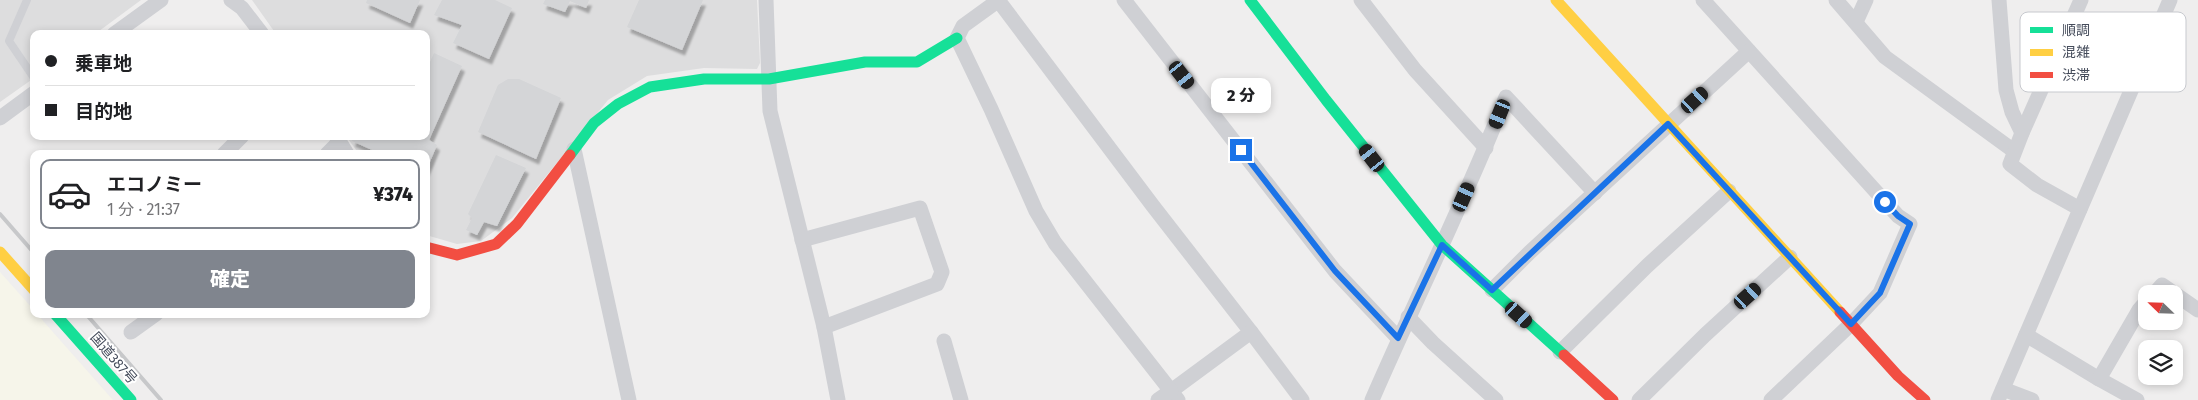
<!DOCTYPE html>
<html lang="ja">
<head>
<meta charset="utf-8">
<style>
	body { margin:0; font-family:"Fira Sans","Noto Sans JP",sans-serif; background:#f6f6f6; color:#202124; height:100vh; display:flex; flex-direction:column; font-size:19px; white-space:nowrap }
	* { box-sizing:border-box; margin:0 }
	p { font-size:16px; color:#757577 }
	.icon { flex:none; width:28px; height:28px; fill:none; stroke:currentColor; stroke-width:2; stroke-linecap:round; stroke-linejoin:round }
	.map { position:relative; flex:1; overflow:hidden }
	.sheet { position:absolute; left:30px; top:150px; width:400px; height:168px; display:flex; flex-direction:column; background:#fff; border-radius:10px; box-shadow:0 2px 8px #0003 }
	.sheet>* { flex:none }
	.guide { position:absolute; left:30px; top:30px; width:400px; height:110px; border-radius:10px; box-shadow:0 2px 8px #0003; display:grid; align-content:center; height:110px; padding:0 15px; background:#fff }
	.needle { width:32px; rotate:293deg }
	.fabs { position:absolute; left:2138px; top:285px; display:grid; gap:10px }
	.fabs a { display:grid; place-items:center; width:45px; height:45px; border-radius:10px; background:#fff; box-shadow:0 2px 8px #0003; font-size:25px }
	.end { position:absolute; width:22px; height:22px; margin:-11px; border:6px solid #1a73e8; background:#fff; box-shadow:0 0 0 2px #fff }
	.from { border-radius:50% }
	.bubble { position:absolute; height:35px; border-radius:10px; background:#fff; box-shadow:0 2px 8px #0003; font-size:16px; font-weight:800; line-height:35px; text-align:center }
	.car { position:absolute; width:15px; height:30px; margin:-15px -8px; border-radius:6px; box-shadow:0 0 4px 1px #0007; background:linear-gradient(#222 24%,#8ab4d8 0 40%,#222 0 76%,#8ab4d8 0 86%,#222 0) }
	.guide b { display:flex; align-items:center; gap:18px; height:48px; font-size:19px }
	.guide b+b { border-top:1px solid #e0e0e0 }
	.guide i { width:12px; height:12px; background:#202124 }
	ul { padding:9px 0 0; list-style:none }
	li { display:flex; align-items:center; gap:15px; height:70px; margin:0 10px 8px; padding:0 5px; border:2px solid #e0e0e0; border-radius:10px }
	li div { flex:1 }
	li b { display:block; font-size:19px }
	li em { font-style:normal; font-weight:800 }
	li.selected { border-color:#80858e }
	li>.icon { width:45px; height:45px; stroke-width:1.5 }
	.action { display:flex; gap:10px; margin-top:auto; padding:10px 15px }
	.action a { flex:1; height:58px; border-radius:10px; background:#80858e; color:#fff; font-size:20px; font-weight:800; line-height:58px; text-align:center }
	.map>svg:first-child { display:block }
	.commercial { fill:#f6f5ea }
	.education { fill:#ddddde }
	.building { fill:#d4d5d7; filter:url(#shadow) }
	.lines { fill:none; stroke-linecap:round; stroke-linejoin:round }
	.lane { stroke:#cfd0d4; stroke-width:8 }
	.street { stroke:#cfd0d4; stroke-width:15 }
	.fast { stroke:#16e098; stroke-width:11 }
	.slow { stroke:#ffcf43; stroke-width:11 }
	.jam { stroke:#f24e42; stroke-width:11 }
	.rail { stroke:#c7c8ca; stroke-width:4 }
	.route { stroke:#1a73e8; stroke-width:6 }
	.labels { text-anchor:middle; stroke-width:4; stroke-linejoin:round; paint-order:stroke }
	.street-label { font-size:14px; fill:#454c5b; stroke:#fff }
	.key { fill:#fff; stroke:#c7c9ce; stroke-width:1 }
	.key-label { font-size:14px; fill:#454c5b }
</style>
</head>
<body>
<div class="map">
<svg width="2198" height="400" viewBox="0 0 2198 400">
	<defs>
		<filter id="shadow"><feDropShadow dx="3" dy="5.5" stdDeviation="1" flood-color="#0004"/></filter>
	</defs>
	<rect width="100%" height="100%" fill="#efeeee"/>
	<polygon class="commercial" points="0,272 34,310 34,314 37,314 113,400 0,400"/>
	<g class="education">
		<polygon points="0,0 141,0 95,34 34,34 34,78 0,102"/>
		<polygon points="252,0 757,0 760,63 757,69 704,68 647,76 608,100 512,218 481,241 457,244 426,235 426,154 359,154 346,136 426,136 426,34 276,34"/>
	</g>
	<g class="building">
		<polygon points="367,0 420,0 410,23 366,3"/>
		<polygon points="442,0 495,0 512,8 489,59 453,43 462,25 434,15"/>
		<polygon points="545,0 589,0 586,8 570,1 565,12 543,4"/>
		<polygon points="639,0 703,0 682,50 627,27"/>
		<polygon points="434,53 462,66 429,140 437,145 426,171 426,154 381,154 352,141 354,136 426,136 426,71"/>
		<polygon points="508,79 519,79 561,98 536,159 478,132 498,85"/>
		<polygon points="496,155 526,168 497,226 484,222 477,235 466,230 472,218 468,214"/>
	</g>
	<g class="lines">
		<polyline class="lane" points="27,0 9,41 34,78"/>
		<g class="street">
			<polyline points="231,0 242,8 262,34"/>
			<polyline points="766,0 770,111 824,327 838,400"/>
			<polyline points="998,0 1153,206 1251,332 1171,391 1178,400"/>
			<polyline points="999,0 963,26 957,38 991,109 1036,211 1055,243 1171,391 1158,400"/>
			<polyline points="1124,0 1335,271 1398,338"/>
			<polyline points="1361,0 1415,70 1486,148"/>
			<polyline points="1703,0 1898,216 1910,224 1880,293 1851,324 1771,400"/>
			<polyline points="1836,0 1885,57 2014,151"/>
			<polyline points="1999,0 2006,90 2012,112 2022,133"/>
			<polyline points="1856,22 1866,0"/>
			<polyline points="114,34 161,0"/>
			<polyline points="0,118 34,93"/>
			<polyline points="336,136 347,154"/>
			<polyline points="574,149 629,400"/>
			<polyline points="224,154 242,136"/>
			<polyline points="327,154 339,142"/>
			<polyline points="2080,209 2037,185 2010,164 2022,133 2081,0"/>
			<polyline points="802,240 920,208 942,272 937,284 824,327"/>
			<polyline points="1492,290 1530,252 1749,51"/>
			<polyline points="2154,294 2162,285 2198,310"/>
			<polyline points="1408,317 1433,343 1496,400"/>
			<polyline points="131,332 156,314"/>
			<polyline points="1251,332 1302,400"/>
			<polyline points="2026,335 2099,379 2137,400"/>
			<polyline points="944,341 961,400"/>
			<polyline points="1560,352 1647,266 1729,191"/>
			<polyline points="2099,379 2139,310 2146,302"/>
			<polyline points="2003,389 2032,400"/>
			<path d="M1372,400C1416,299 1465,200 1506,97L1595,193"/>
			<polyline points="1639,400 1705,335 1790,257"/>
			<polyline points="1998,400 2170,0"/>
		</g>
		<g class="fast">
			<polyline points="1250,0 1326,100 1442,245 1564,355"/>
			<polyline points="570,155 594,123 618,104 650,87 704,79 769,79 865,62 917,62 957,38"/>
			<polyline points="55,314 131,400"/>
		</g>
		<g class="slow">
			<polyline points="1556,0 1840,312"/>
			<polyline points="0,252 34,290"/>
		</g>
		<g class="jam">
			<polyline points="426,247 457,255 496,244 517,224 570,155"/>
			<polyline points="1840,312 1898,376 1925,400"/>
			<polyline points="1564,355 1613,400"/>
		</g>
		<g class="rail">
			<polyline points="0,214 34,253"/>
			<polyline points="86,314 161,400"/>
		</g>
	</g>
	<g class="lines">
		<polyline class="route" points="1241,150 1335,271 1398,338 1442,245 1492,290 1668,124 1851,324 1880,293 1910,224 1898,216 1885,202"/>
	</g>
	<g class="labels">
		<g class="street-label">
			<text transform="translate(114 358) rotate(49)" y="5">国道387号</text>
		</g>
	</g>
	<rect x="2020" y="12" width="166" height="80" rx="8" class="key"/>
	<rect x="2030" y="27" width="23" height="6" fill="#16e098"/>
	<rect x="2030" y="49" width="23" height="7" fill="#ffcf43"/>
	<rect x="2030" y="72" width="23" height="6" fill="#f24e42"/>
	<g class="key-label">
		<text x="2062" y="35">順調</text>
		<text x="2062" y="57">混雑</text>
		<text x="2062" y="80">渋滞</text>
	</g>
</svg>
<div class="fabs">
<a><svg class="needle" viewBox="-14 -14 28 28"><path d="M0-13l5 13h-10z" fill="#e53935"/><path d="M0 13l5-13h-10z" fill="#757577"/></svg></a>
<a><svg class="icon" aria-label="layers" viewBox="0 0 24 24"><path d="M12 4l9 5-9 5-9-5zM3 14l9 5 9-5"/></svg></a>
</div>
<i class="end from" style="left:1885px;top:202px"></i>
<i class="end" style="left:1241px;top:150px"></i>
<div class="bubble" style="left:1211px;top:78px;width:60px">2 分</div>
<i class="car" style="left:1182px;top:75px;rotate:142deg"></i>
<i class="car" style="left:1695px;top:100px;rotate:48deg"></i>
<i class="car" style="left:1500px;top:114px;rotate:202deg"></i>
<i class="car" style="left:1372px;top:158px;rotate:322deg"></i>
<i class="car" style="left:1464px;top:197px;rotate:24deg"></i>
<i class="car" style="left:1748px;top:296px;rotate:48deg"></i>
<i class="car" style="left:1519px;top:315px;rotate:132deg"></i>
<div class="guide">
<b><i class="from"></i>乗車地</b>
<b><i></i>目的地</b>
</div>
<section class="sheet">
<ul>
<li class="selected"><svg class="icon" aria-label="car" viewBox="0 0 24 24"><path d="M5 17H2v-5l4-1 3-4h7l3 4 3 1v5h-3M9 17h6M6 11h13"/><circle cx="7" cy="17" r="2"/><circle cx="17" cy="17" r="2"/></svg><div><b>エコノミー</b><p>1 分 · 21:37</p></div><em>¥374</em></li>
</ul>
<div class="action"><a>確定</a></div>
</section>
</div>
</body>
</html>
